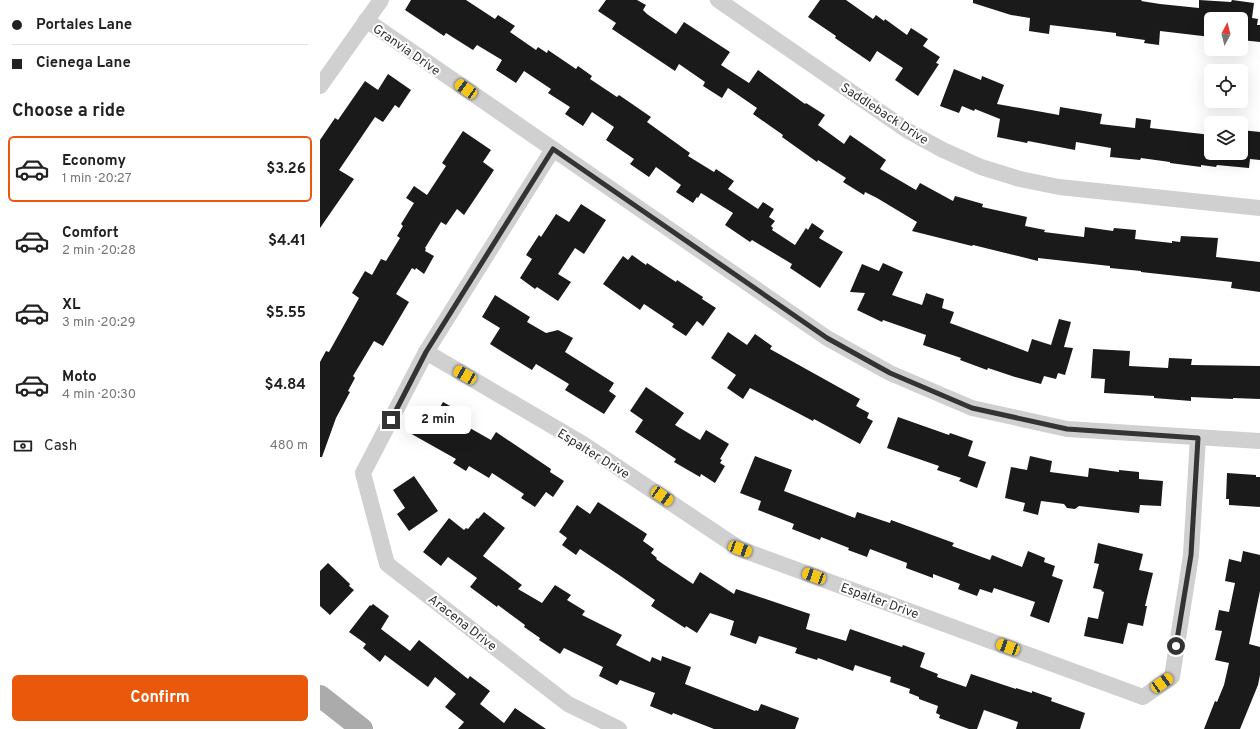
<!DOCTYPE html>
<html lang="en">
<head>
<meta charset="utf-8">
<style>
	body { margin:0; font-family:Overpass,sans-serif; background:#f6f6f6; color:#222; height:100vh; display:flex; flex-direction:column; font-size:15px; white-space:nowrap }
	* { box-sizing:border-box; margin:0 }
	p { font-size:13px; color:#767676 }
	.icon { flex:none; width:22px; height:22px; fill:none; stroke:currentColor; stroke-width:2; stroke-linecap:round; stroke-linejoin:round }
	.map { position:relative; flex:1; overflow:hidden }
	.sheet { display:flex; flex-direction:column; background:#fff; width:320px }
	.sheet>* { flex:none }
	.banner { display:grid; align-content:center; height:88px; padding:0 12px; background:#fff }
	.needle { width:26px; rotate:7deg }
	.buttons { position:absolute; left:884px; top:12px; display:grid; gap:8px }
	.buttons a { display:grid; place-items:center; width:44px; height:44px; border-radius:6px; background:#fff; box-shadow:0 4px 16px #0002; font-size:20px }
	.end { position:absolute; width:18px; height:18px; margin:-9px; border:5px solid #333; background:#fff; box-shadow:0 0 0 2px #fff }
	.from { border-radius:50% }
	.bubble { position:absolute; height:28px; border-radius:6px; background:#fff; box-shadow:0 4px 16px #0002; font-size:13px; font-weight:700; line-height:28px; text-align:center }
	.car { position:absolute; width:12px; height:24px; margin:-12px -6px; border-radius:5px; box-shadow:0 0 3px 1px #0007; background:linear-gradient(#f5c518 24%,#345 0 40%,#f5c518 0 76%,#345 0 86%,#f5c518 0) }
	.banner b { display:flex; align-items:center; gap:14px; height:38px; font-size:15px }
	.banner b+b { border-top:1px solid #e0e0e0 }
	.banner i { width:10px; height:10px; background:#222 }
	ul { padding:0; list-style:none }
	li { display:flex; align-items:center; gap:12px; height:66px; margin:0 8px 6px; padding:0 4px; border:2px solid transparent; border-radius:6px }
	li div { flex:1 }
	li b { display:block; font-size:15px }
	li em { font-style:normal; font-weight:700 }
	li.selected { border-color:#ea580c }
	li>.icon { width:36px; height:36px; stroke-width:1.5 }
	h2 { padding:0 12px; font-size:18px; line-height:48px }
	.pay { display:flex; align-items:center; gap:10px; height:44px; padding:0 12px; font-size:15px }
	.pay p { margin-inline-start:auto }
	.cta { display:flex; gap:8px; margin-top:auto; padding:8px 12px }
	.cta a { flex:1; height:46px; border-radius:6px; background:#ea580c; color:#fff; font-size:16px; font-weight:700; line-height:46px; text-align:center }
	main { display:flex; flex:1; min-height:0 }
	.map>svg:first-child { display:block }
	.building { fill:#1a1a1a }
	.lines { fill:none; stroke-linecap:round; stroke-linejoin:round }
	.street { stroke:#d0d0d0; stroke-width:16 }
	.primary { stroke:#ababab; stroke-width:22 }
	.route { stroke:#333; stroke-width:5 }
	.labels { text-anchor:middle; stroke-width:4; stroke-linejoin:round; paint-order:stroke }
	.street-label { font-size:13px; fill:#333; stroke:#fff }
</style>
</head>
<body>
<main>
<section class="sheet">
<div class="banner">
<b><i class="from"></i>Portales Lane</b>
<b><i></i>Cienega Lane</b>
</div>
<h2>Choose a ride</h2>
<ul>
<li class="selected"><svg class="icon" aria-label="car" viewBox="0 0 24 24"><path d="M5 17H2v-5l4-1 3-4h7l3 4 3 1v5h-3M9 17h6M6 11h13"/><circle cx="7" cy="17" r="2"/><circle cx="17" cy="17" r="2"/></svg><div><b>Economy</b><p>1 min · 20:27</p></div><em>$3.26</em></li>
<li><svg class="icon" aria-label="car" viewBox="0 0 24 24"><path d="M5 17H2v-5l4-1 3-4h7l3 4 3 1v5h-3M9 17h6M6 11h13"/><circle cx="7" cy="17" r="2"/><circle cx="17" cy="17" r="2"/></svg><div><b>Comfort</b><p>2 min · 20:28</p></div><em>$4.41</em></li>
<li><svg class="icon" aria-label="car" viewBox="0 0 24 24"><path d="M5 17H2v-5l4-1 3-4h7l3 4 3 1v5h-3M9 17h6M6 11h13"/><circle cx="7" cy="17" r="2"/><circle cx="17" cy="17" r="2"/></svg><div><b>XL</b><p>3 min · 20:29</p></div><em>$5.55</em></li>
<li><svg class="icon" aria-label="car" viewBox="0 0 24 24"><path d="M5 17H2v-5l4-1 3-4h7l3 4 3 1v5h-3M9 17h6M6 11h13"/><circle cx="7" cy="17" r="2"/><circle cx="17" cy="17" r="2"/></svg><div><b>Moto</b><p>4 min · 20:30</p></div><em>$4.84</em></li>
</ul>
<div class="pay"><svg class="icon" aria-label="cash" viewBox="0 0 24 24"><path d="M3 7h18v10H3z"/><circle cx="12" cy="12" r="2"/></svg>Cash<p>480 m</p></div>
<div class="cta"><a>Confirm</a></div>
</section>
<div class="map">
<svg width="940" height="729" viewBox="0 0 940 729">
	<rect width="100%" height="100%" fill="#fff"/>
	<g class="building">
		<polygon points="91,0 146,0 175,19 178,15 195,26 190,32 216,50 218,47 227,53 228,50 256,69 258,66 272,76 270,79 297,97 299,95 331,117 327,122 370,153 368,156 394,172 396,169 414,181 408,189 438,209 443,202 454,209 449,217 455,221 451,226 453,228 452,230 475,245 486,228 488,230 492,223 504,231 499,238 523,252 500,288 470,268 472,264 432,240 430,242 405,225 413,213 381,193 378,198 377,197 373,203 356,192 361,185 336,167 329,177 310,164 314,159 286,140 294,127 272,112 263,126 245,114 250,107 228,93 231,89 204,71 196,83 176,70 182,60 157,45 153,50 126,33 124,36 85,10"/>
		<polygon points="286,0 317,0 326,5 323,10 327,14 356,34 364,22 410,52 401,65 429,83 438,70 485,104 486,103 505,115 498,125 524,144 530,135 566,160 560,169 596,190 600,183 633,201 635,196 663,204 662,207 707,217 705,226 725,230 724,232 764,237 765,227 793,231 794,228 816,230 815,239 852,243 852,241 860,242 861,236 898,238 896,257 940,262 940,292 911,288 912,282 821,272 821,271 790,268 790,266 718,258 718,261 653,245 652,246 592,231 597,222 557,198 545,192 544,195 523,182 526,178 498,160 497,162 462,137 463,135 433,114 437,108 408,88 402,98 383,86 385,82 359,64 355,71 292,29 296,23 278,11"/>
		<polygon points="500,0 526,0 553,19 556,15 564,21 565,19 587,35 591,28 608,39 603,46 620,57 616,63 619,64 598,96 575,80 583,68 557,51 550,62 515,38 516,36 488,17"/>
		<polygon points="653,0 822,0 821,1 840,4 879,8 879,0 911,2 912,0 934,3 932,18 938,19 937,25 940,25 940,42 921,40 921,19 891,19 891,37 840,31 839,45 824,43 825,40 796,36 796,33 730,25 729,34 709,31 710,18 691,15 653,3"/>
		<polygon points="634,69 661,80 662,76 684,85 677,104 739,115 740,107 782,114 780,124 815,128 816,118 831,120 830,128 891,135 891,153 921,153 921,130 940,132 940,160 930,159 929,168 897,165 896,167 881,165 881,167 850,163 850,162 821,158 820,160 790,157 791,148 756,142 755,150 708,141 707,143 677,137 680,119 655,109 654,111 642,106 639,113 620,106"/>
		<polygon points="68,74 91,90 79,108 75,105 63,122 55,117 19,170 34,179 0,228 0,140 15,118 18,120 45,81 58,90"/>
		<polygon points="143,131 171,150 163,162 174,170 144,215 137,209 126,225 121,222 105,248 106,249 105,251 114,256 104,274 96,268 95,270 92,268 76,294 89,302 63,346 54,341 33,376 35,378 28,391 30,392 16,418 2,457 0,457 0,362 6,351 9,352 39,298 32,293 45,271 52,275 61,259 66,261 80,238 77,236 83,226 81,224 94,203 86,198 94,186 107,195 126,166 122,163"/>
		<polygon points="261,204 286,220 264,254 255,248 238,274 251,282 238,301 217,287 215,289 200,278 212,259 206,255 219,235 221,237 236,214 249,222"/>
		<polygon points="312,255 326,265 327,263 356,282 357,280 383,297 382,299 396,308 383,326 377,321 366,336 352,327 354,324 324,304 320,310 283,284 303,256 308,260"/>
		<polygon points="563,263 583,272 572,295 602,305 606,293 624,299 622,308 634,312 630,323 708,352 712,339 731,345 739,319 751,322 744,347 753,348 745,375 738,373 736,379 724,376 721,384 695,377 668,368 667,370 640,360 641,358 603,345 606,335 563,320 562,322 537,310 545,293 530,292 542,264 559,271"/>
		<polygon points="175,295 210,317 207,322 226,333 238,330 253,338 245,352 294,383 289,391 296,396 284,414 245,390 249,384 216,364 212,370 170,344 180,328 162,317"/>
		<polygon points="408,332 427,345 435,334 452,346 450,349 540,399 536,406 549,413 547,418 553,421 540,444 494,419 493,421 430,388 423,399 407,388 416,375 391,358"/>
		<polygon points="773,349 810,351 809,366 848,368 849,358 872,359 871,365 940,366 940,399 913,398 913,399 871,397 871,401 834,398 834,396 784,393 785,379 771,378"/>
		<polygon points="326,387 364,413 355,425 380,440 386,430 409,444 400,459 402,460 400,463 405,466 395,483 381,474 380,477 354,462 356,459 315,432 323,420 310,411"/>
		<polygon points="123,402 146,415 141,423 171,440 176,432 231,469 230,472 244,481 233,497 226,492 215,507 201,498 204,494 172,473 169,478 149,466 146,471 133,463 136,459 88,432 102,406 116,414"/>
		<polygon points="578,417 629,435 630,433 653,441 648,456 666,462 657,488 639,481 641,478 617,470 619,466 567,448"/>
		<polygon points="435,456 472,470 464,491 535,518 537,512 570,523 571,520 634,543 632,546 670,560 672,555 702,567 708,551 725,558 724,562 735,566 732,576 743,580 729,623 710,616 715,602 674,588 672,593 660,589 657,596 638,589 640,584 613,574 613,578 586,568 587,563 550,549 547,557 528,550 529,548 501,537 500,540 472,529 474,524 438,510 441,501 420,493"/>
		<polygon points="710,456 732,461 730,472 768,477 769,468 799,472 799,470 819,472 819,479 843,481 841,506 820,505 819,513 759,506 755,509 747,508 744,504 721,501 718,515 703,511 705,503 685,498 691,467 707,470"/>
		<polygon points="907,473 936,475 936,477 940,477 940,507 909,505 909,499 906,499"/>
		<polygon points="94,476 118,511 89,531 77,514 85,508 73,490"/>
		<polygon points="278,502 327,534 323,541 334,549 331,553 337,558 336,559 343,564 373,584 380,572 414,594 416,589 490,614 486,629 526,641 530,629 582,647 583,645 605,653 600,667 618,674 617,677 646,687 651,674 696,689 696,688 712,693 712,691 732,698 731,701 765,713 760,729 696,729 698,722 664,710 657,729 649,729 619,718 620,715 616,713 618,706 599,699 599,697 589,693 590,689 570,682 571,677 535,665 533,671 498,658 497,660 475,653 477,648 439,636 436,644 410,635 414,621 390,613 377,633 366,626 365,628 331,606 335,600 299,575 260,549 256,555 242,545 247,538 239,532 257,505 270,514"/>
		<polygon points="164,512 185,528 163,556 202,585 198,589 222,603 235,585 251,595 247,600 265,611 262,615 302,635 296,645 330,662 332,657 341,661 342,656 371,667 365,684 435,711 436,710 438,711 441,704 479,718 475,729 394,729 353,713 352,715 330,706 335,693 300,680 297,685 279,676 283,667 244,648 240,654 219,640 220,638 204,627 205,625 178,605 177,607 150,587 157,578 128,557 121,566 103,552 129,518 144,530 146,528 148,529 157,518 158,519"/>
		<polygon points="778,543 823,554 819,570 833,573 825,606 827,606 823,626 808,623 803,644 764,636 768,617 778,619 784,592 781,591 782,590 773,588 779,564 774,563"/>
		<polygon points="923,551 940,555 940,591 929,644 940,647 940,675 938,685 920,729 884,729 895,701 897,702 904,685 909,663 895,660 902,631 895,630 899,610 909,612 915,583 905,581 909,559 921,562"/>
		<polygon points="8,563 30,584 29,586 34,590 10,615 0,606 0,571"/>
		<polygon points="53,604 69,616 61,629 90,651 99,640 148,679 150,676 170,691 160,704 184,723 195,708 226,729 138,729 144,722 125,707 136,694 115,677 108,687 65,655 60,662 43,648 46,644 29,632 50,605 51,606"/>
	</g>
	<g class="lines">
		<g class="street">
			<polyline points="398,0 588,131 623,150 661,167 700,179 739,187 940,208"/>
			<polyline points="46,20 507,338 570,373 652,408 747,429 940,441"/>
			<polyline points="0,86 61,0"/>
			<polyline points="233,149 106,352 43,473 67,564 248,704 299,729"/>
			<polyline points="106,352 263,444 420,549 823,697 852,677 871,555 878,438"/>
		</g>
		<polyline class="primary" points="0,696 42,729"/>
	</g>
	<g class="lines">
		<polyline class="route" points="71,420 106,352 233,149 507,338 570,373 652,408 747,429 878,438 871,555 856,646"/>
	</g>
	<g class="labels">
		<g class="street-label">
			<text transform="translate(87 49) rotate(35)" y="5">Granvia Drive</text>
			<text transform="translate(565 113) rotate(33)" y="5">Saddleback Drive</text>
			<text transform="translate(274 453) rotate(32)" y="5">Espalter Drive</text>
			<text transform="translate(560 600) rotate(20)" y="5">Espalter Drive</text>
			<text transform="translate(143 622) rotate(38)" y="5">Aracena Drive</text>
		</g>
	</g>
</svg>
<div class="buttons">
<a><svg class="needle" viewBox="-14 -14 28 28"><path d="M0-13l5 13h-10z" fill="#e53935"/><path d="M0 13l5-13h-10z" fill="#767676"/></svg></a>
<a><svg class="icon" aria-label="locate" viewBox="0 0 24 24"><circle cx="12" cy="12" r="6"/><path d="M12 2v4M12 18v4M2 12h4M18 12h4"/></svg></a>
<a><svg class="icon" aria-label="layers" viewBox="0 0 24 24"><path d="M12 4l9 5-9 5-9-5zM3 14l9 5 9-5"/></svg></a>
</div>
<i class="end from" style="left:856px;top:646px"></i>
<i class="end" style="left:71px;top:420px"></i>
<div class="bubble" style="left:85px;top:406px;width:66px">2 min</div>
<i class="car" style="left:146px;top:89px;rotate:305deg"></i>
<i class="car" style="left:145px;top:375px;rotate:300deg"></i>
<i class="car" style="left:342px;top:496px;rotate:124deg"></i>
<i class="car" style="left:420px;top:549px;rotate:110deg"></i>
<i class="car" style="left:494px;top:576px;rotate:290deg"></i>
<i class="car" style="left:688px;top:647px;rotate:290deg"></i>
<i class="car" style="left:842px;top:683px;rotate:55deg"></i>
</div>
</main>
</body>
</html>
